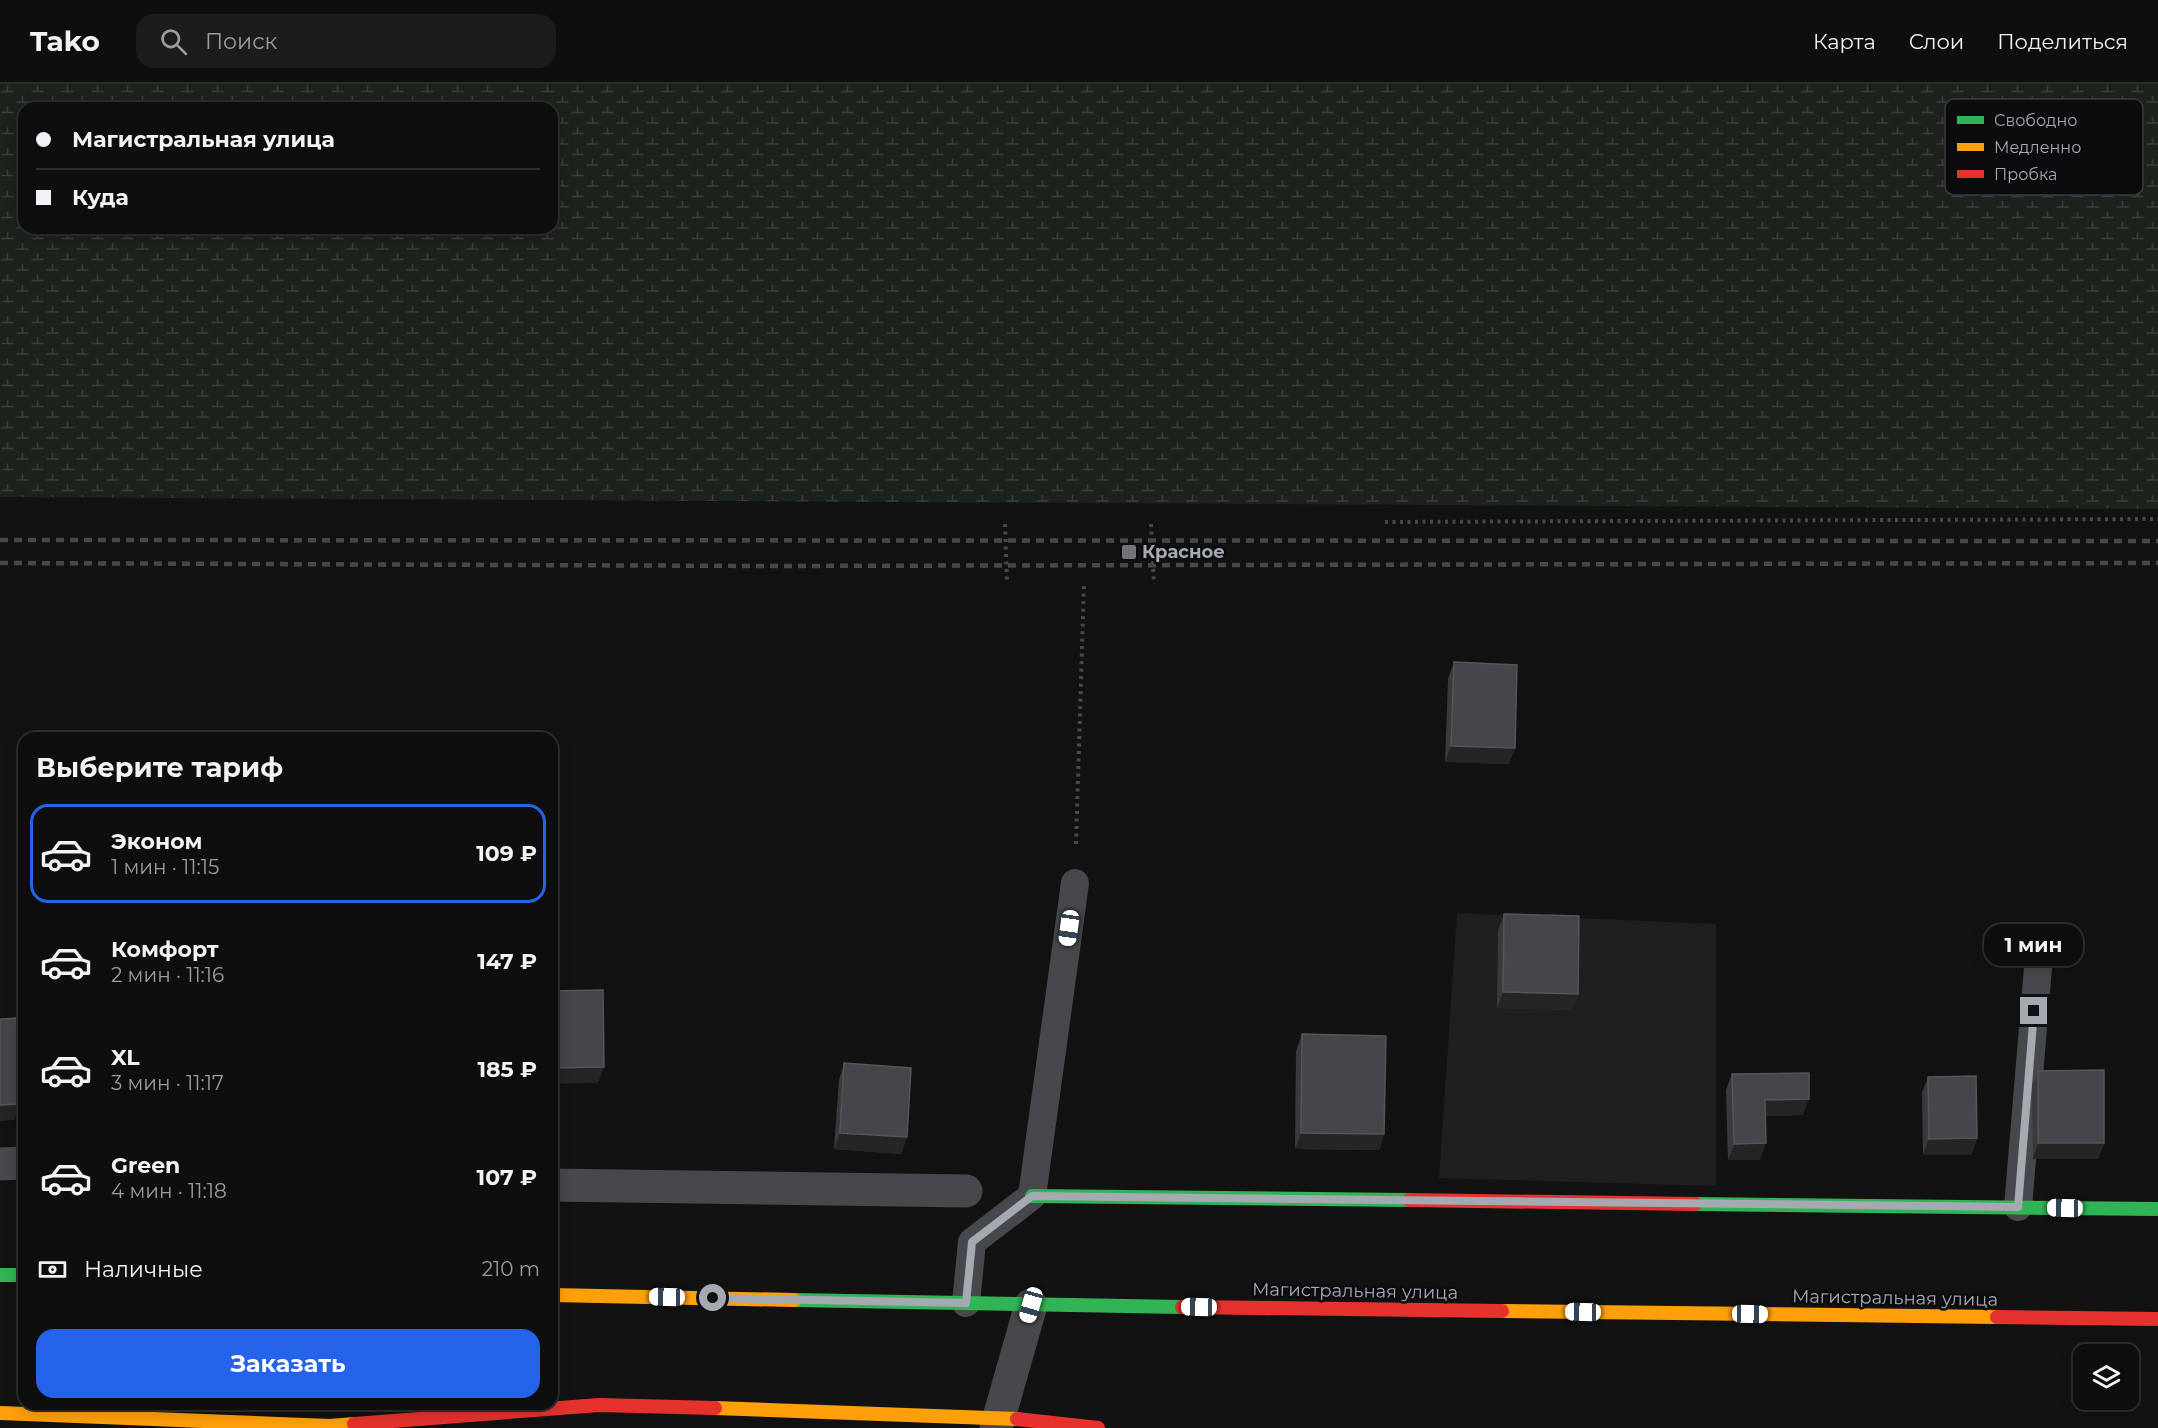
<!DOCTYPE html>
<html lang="ru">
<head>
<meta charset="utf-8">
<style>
	body { margin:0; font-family:Montserrat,sans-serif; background:#1c1c1c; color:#f1f3f6; height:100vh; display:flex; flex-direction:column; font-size:22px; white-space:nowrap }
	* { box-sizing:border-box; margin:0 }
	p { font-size:20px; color:#9b9c9e }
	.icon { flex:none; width:33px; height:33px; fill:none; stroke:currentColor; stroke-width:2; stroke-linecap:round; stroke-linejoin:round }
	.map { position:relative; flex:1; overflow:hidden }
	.panel { position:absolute; left:18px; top:648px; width:540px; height:678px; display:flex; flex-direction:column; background:#0e0e0e; border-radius:18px; box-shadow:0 3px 15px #0003,0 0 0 2px #2e2e2e }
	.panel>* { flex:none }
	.hud { position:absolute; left:18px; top:18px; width:540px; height:132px; border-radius:18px; box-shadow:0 3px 15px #0003,0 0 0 2px #2e2e2e; display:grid; align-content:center; height:132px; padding:0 18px; background:#0e0e0e }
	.buttons { position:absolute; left:2073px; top:1260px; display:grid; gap:12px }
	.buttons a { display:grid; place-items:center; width:66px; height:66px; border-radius:12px; background:#0e0e0e; box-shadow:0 3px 15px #0003,0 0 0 2px #2e2e2e; font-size:30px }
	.end { position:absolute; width:27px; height:27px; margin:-14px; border:8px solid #a4a9b2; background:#111; box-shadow:0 0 0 3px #111 }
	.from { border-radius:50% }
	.bubble { position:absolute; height:42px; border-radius:18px; background:#0e0e0e; box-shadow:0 3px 15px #0003,0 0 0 2px #2e2e2e; font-size:20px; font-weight:700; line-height:42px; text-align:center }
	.car { position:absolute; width:18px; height:36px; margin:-18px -9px; border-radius:8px; box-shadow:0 0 4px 2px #0007; background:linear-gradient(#fff 24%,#345 0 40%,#fff 0 76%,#345 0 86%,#fff 0) }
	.hud b { display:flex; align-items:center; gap:21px; height:57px; font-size:22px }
	.hud b+b { border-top:2px solid #2e2e2e }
	.hud i { width:15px; height:15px; background:#f1f3f6 }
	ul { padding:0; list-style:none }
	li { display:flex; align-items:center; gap:18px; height:99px; margin:0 12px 9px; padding:0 6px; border:3px solid transparent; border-radius:18px }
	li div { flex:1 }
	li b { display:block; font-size:22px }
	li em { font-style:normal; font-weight:700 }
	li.selected { border-color:#2563eb }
	li>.icon { width:54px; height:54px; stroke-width:1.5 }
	h2 { padding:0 18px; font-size:27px; line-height:72px }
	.pay { display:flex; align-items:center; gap:15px; height:66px; padding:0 18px; font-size:22px }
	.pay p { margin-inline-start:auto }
	.action { display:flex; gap:12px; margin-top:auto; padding:12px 18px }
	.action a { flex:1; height:69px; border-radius:18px; background:#2563eb; color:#fff; font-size:24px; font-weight:700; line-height:69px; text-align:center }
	header { display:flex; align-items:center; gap:36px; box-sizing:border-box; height:84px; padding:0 30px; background:#0e0e0e; border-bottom:2px solid #2e2e2e }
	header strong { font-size:28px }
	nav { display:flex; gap:33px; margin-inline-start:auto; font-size:21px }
	.search { width:420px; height:54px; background:#1c1c1c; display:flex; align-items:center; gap:15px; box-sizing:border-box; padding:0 21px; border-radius:18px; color:#9b9c9e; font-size:22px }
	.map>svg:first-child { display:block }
	.built { fill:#1f1f20 }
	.wetland { fill:url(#wetland-marsh); fill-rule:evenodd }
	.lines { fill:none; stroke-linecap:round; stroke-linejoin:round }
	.path { stroke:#48494c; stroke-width:4; stroke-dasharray:3 4.5; stroke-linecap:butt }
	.lane { stroke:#46484b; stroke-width:28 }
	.street { stroke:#46484b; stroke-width:33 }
	.fast { stroke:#30b455; stroke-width:14 }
	.slow { stroke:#ff9f0a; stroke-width:14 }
	.jam { stroke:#e5322d; stroke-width:14 }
	.rail { stroke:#47484a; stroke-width:4.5; stroke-dasharray:8 6; stroke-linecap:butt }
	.wall { fill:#3a3a3d }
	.shaded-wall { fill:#252526 }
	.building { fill:#454649; stroke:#54565a; stroke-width:1.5 }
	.route { stroke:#a4a9b2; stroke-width:8 }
	.poi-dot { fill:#71747a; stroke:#0c0c0e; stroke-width:2 }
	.labels { text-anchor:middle; stroke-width:5; stroke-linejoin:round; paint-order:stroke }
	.poi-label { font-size:18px; font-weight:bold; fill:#a4a9b2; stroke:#0c0c0e; text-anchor:start }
	.street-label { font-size:18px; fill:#a4a9b2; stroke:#0c0c0e }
	.key { fill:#0c0c0e; stroke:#3a3b3f; stroke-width:1.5 }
	.key-label { font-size:16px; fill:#a4a9b2 }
</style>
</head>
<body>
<header>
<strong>Tako</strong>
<div class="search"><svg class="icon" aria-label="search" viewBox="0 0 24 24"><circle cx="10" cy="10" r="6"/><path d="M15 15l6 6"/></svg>Поиск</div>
<nav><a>Карта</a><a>Слои</a><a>Поделиться</a></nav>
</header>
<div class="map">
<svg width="2158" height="1344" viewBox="0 0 2158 1344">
	<defs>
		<pattern id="wetland-marsh" width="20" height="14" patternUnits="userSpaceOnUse" patternTransform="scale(1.5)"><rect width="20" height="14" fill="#1c221c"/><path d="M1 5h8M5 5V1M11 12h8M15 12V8" fill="none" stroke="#3a3f3b"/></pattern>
	</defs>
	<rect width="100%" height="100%" fill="#121212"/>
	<polygon class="built" points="1457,829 1716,840 1716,1102 1439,1094"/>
	<path class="wetland" d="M0,0H2158V425L0,413ZM24,24H552V144H24Z"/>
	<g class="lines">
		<g class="path">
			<polyline points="1385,438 2158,435"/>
			<polyline points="1005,440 1007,499"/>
			<polyline points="1151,440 1154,500"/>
			<polyline points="1076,760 1084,500"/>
		</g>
		<g class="lane">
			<polyline points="2018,1123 2038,884"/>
			<polyline points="966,1219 972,1158 1032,1112 1075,799"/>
		</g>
		<g class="street">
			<polyline points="0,1080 24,1079"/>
			<polyline points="552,1101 966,1107"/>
			<polyline points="996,1344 1031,1221"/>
		</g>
		<g class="fast">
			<polyline points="1032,1112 1409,1116"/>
			<polyline points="1695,1120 2158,1125"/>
			<polyline points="0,1191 24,1191"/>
			<polyline points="794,1216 1182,1223"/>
		</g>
		<g class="slow">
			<polyline points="552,1211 794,1216"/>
			<polyline points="1502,1227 1997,1233"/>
			<polyline points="715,1324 1017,1335"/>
			<polyline points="0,1329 330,1342 354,1340"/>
		</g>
		<g class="jam">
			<polyline points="1409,1116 1695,1120"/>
			<polyline points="1182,1223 1502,1227"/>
			<polyline points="1997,1233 2158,1235"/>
			<polyline points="1017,1335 1098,1344"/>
			<polyline points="354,1340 599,1321 715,1324"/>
		</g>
		<g class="rail">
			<polyline points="0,456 2158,457"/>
			<polyline points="0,479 763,482 2158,479"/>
		</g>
	</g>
	<g class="wall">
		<polygon points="1454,578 1509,680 1445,678 1448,595"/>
		<polygon points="1504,830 1578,910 1572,926 1497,924 1498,847"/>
		<polygon points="1302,950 1384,1050 1379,1066 1295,1065 1296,967"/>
		<polygon points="844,979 907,1053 901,1070 834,1065 839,996"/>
		<polygon points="2038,987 2104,1059 2098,1075 2033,1075 2032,1003"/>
		<polygon points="1732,990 1803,1031 1765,1032 1760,1076 1728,1076 1726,1006"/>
		<polygon points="1928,993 1977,1054 1971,1071 1923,1071 1922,1009"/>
	</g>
	<g class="shaded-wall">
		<polygon points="1451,662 1515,664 1509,680 1445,678"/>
		<polygon points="1503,908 1578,910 1572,926 1497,924"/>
		<polygon points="604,983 598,999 552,1000 552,984"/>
		<polygon points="1809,1015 1803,1031 1759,1032 1765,1016"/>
		<polygon points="20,1020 14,1036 0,1037 0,1021"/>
		<polygon points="840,1049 907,1053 901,1070 834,1065"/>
		<polygon points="1301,1049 1384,1050 1379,1066 1295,1065"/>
		<polygon points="1977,1054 1971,1071 1923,1071 1929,1055"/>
		<polygon points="1766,1059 1760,1076 1728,1076 1734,1060"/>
		<polygon points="2038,1059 2104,1059 2098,1075 2033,1075"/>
	</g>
	<g class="building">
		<polygon points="1454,578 1517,581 1515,664 1451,662"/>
		<polygon points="1504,830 1579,832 1578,910 1503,908"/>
		<polygon points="603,906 604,983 552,984 552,907"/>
		<polygon points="16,934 20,1020 0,1021 0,935"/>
		<polygon points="1302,950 1386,952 1384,1050 1301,1049"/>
		<polygon points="844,979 911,984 907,1053 840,1049"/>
		<polygon points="2104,986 2104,1059 2038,1059 2038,987"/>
		<polygon points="1809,989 1809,1015 1765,1016 1766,1059 1734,1060 1732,990"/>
		<polygon points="1976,992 1977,1054 1929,1055 1928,993"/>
	</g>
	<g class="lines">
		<polyline class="route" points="713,1214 966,1219 972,1158 1032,1112 2018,1123 2034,927"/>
	</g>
	<rect class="poi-dot" x="1121" y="460" width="16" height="16" rx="3"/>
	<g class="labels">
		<g class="poi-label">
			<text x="1142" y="474">Красное</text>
		</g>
		<g class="street-label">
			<text transform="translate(1355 1207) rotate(1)" y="6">Магистральная улица</text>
			<text transform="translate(1895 1214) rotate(1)" y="6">Магистральная улица</text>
		</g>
	</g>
	<rect x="1945" y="15" width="198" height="96" rx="9" class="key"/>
	<rect x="1957" y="32" width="27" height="8" fill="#30b455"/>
	<rect x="1957" y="59" width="27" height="8" fill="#ff9f0a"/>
	<rect x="1957" y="86" width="27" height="8" fill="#e5322d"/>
	<g class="key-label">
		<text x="1994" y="42">Свободно</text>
		<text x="1994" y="69">Медленно</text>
		<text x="1994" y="96">Пробка</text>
	</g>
</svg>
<div class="buttons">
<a><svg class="icon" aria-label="layers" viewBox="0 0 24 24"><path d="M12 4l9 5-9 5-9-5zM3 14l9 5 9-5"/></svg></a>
</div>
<i class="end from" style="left:713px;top:1214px"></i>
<i class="end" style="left:2034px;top:927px"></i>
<div class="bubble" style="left:1984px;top:840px;width:99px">1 мин</div>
<i class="car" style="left:1069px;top:844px;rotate:188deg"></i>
<i class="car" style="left:2065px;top:1124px;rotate:271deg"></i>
<i class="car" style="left:667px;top:1213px;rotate:271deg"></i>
<i class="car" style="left:1031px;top:1221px;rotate:196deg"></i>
<i class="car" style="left:1199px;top:1223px;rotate:271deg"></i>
<i class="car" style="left:1583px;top:1228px;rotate:271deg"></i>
<i class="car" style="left:1750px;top:1230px;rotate:91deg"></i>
<div class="hud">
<b><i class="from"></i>Магистральная улица</b>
<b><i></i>Куда</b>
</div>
<section class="panel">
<h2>Выберите тариф</h2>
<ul>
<li class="selected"><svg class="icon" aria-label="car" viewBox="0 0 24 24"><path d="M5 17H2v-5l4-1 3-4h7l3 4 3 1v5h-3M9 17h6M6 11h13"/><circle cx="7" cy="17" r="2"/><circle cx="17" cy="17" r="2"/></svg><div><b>Эконом</b><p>1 мин · 11:15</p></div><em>109 ₽</em></li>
<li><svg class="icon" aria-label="car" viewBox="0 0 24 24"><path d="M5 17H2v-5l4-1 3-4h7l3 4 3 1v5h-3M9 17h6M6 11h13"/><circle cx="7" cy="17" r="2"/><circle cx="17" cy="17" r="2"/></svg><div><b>Комфорт</b><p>2 мин · 11:16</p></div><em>147 ₽</em></li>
<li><svg class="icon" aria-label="car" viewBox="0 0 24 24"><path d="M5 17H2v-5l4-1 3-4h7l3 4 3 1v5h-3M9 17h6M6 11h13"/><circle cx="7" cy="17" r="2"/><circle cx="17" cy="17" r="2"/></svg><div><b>XL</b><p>3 мин · 11:17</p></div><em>185 ₽</em></li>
<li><svg class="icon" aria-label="car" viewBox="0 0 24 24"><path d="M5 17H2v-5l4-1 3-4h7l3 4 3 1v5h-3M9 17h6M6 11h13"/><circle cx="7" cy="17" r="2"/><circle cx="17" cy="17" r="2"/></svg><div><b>Green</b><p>4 мин · 11:18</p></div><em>107 ₽</em></li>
</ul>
<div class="pay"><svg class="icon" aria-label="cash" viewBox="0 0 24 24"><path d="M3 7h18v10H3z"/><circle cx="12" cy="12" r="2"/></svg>Наличные<p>210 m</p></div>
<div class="action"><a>Заказать</a></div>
</section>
</div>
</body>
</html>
